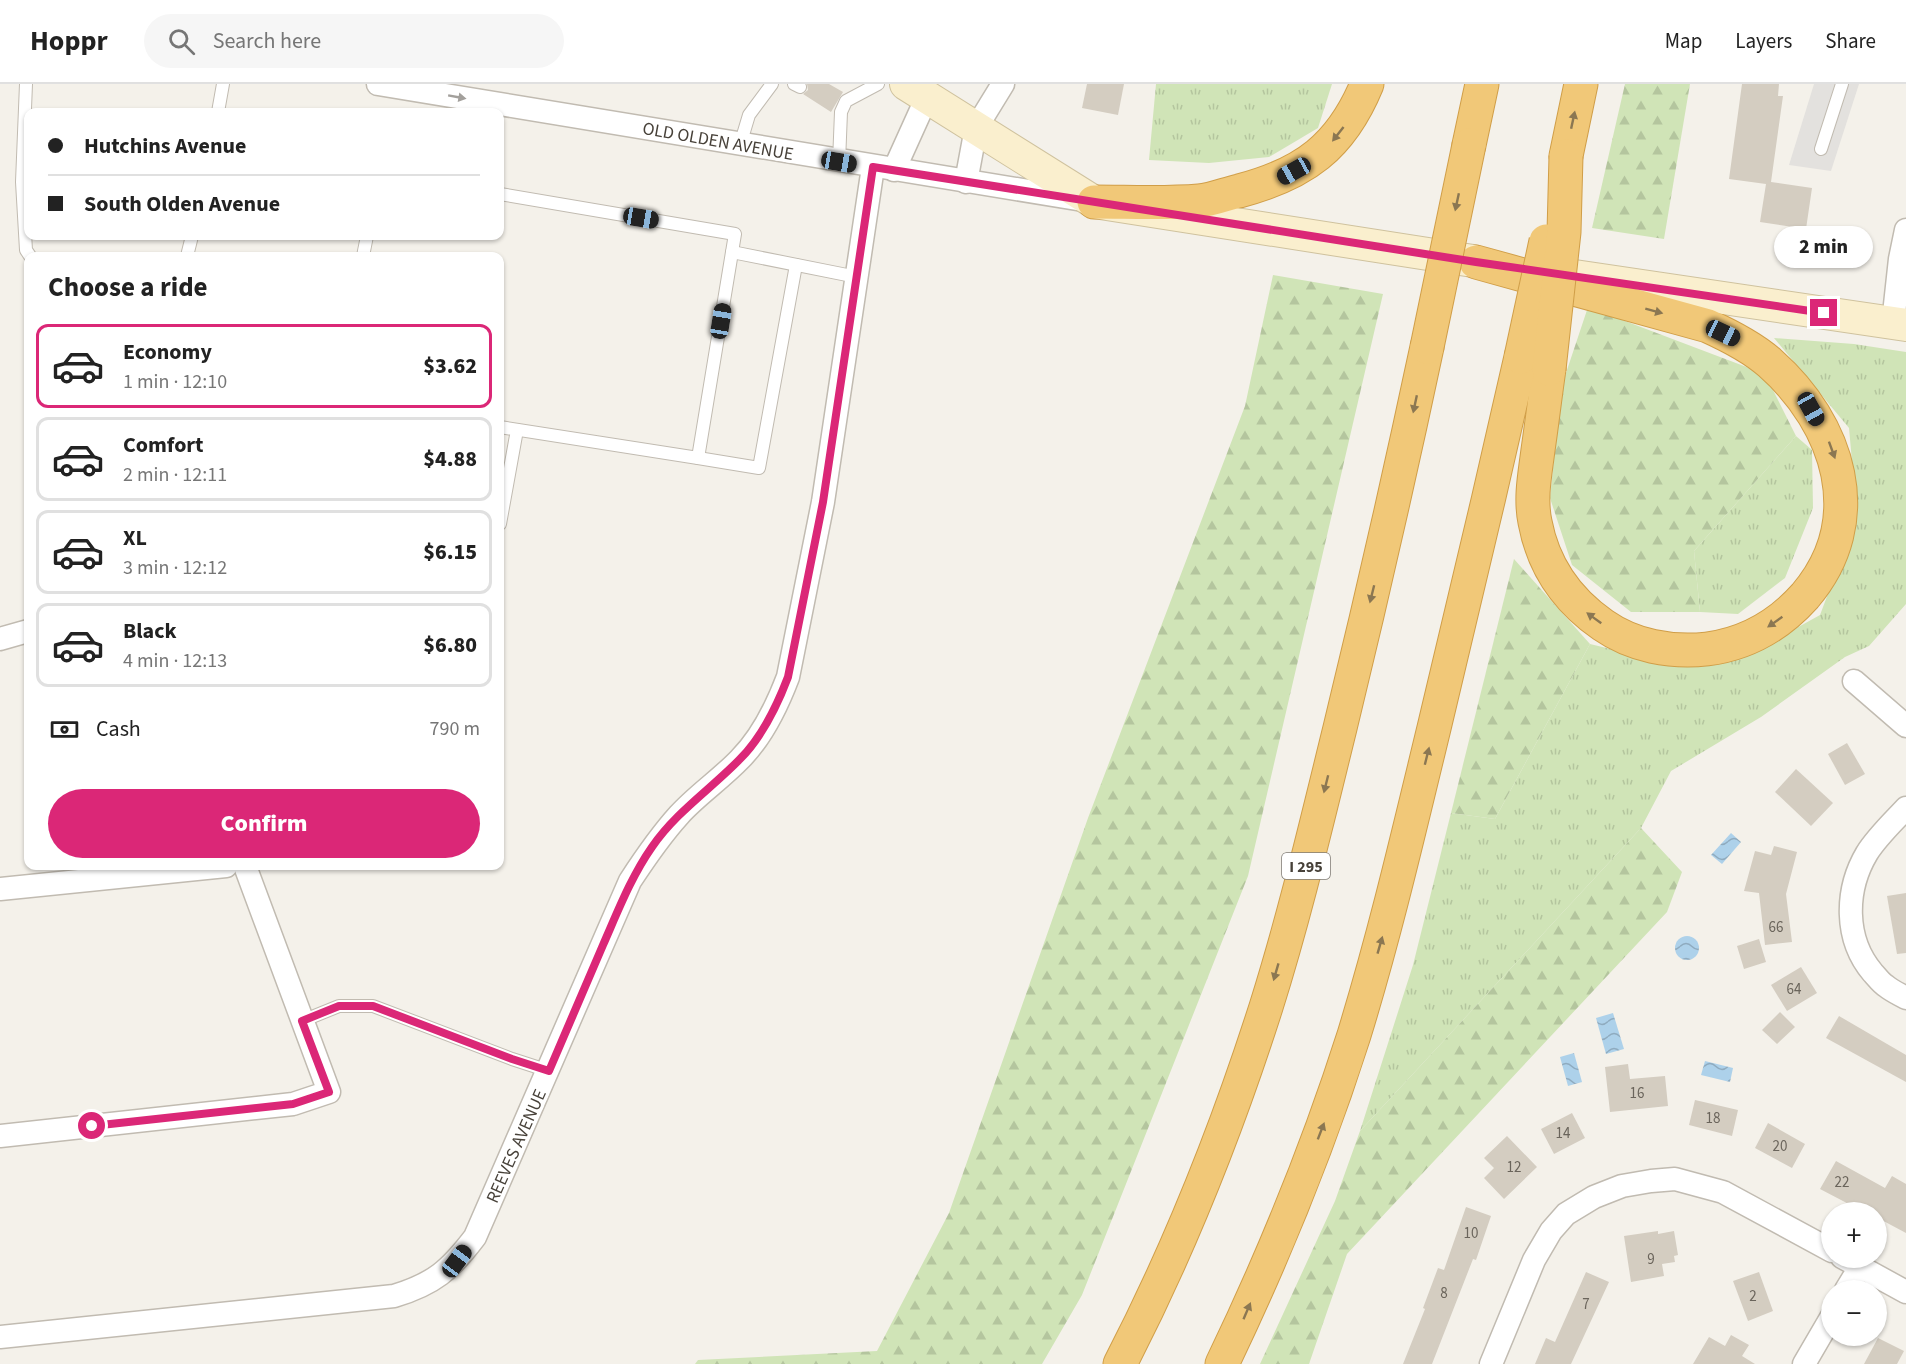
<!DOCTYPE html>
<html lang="en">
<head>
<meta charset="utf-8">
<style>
	body { margin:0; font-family:"Source Sans 3",sans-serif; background:#f6f6f6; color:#222; height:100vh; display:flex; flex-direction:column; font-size:22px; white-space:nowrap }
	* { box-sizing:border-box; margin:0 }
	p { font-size:20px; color:#767676 }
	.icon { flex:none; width:33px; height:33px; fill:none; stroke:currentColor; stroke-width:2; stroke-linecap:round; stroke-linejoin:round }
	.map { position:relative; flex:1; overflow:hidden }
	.drawer { position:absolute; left:24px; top:168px; width:480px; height:618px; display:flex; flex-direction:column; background:#fff; border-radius:12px; box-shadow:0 2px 4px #0004 }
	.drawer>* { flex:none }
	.hud { position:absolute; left:24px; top:24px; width:480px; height:132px; border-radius:12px; box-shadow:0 2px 4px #0004; display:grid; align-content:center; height:132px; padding:0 24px; background:#fff }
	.controls { position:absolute; left:1821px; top:1118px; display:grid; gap:12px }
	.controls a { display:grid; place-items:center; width:66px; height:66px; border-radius:50%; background:#fff; box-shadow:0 2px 4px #0004; font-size:30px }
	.end { position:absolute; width:27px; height:27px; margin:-14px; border:8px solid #db2777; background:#fff; box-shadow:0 0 0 3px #fff }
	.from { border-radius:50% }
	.bubble { position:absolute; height:42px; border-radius:21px; background:#fff; box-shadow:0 2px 4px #0004; font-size:20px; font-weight:800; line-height:42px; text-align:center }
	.car { position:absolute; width:18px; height:36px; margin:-18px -9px; border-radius:8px; box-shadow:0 0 4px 2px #0007; background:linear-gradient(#222 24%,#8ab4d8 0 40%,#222 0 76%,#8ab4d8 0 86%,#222 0) }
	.hud b { display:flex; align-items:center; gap:21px; height:57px; font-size:22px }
	.hud b+b { border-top:2px solid #e0e0e0 }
	.hud i { width:15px; height:15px; background:#222 }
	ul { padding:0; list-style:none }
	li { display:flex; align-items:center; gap:18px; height:84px; margin:0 12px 9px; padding:0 12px; border:3px solid #e0e0e0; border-radius:12px }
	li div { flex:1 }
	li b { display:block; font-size:22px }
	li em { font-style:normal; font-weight:800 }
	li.current { border-color:#db2777 }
	li>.icon { width:54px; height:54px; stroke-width:1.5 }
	h2 { padding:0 24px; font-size:27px; line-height:72px }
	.pay { display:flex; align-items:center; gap:15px; height:66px; padding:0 24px; font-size:22px }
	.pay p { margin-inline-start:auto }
	.button { display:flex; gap:12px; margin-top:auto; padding:12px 24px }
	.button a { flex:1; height:69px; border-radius:36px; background:#db2777; color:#fff; font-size:24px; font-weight:800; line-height:69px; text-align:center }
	header { display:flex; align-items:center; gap:36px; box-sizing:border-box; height:84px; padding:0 30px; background:#fff; border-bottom:2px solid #e0e0e0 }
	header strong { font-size:28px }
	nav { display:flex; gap:33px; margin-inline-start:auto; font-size:21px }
	.search { width:420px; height:54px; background:#f6f6f6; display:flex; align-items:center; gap:15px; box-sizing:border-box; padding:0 21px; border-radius:33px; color:#767676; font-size:22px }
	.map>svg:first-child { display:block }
	.grass { fill:url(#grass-tufts) }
	.forest { fill:url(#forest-firs) }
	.parking { fill:#e3e1de }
	.water { fill:url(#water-waves) }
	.building { fill:#d4cdc1 }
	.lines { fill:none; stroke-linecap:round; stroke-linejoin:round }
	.service-casing { stroke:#c1bbb1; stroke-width:14 }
	.minor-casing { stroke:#c1bbb1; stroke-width:25 }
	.secondary-casing { stroke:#cfc29e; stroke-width:34 }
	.motorway-casing { stroke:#d09e48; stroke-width:35 }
	.service { stroke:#fff; stroke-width:12 }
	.minor { stroke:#fff; stroke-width:22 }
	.secondary { stroke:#faefce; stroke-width:32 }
	.motorway { stroke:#f1c878; stroke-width:33 }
	.motorway-bridge-casing { stroke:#d09e48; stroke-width:35; stroke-linecap:butt }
	.motorway-bridge { stroke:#f1c878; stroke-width:33 }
	.oneway { fill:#a3a09c }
	.oneway2 { fill:#8b7752 }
	.route { stroke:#db2777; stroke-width:8 }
	.labels { text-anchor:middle; stroke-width:6; stroke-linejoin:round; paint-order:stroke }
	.number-label { font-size:15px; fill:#6a645b }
	.shield { fill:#fff; stroke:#7e7a74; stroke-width:1.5 }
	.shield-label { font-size:16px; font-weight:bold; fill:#474139 }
	.street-label { font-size:18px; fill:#474139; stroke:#fff }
</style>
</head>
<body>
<header>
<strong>Hoppr</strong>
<div class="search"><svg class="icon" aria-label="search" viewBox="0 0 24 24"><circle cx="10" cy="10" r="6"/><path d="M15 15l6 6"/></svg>Search here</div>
<nav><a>Map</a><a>Layers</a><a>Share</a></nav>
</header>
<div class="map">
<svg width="1906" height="1280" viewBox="0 0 1906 1280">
	<defs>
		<pattern id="grass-tufts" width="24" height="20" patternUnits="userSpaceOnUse" patternTransform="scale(1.5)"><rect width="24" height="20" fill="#d0e4b7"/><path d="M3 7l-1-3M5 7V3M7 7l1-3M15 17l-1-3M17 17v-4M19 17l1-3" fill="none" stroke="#b4c59e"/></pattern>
		<pattern id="forest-firs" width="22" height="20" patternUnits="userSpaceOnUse" patternTransform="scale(1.5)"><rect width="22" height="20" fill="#d0e4b7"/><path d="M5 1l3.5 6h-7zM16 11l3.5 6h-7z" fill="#b4c59e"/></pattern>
		<pattern id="water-waves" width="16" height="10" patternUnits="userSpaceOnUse" patternTransform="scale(1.5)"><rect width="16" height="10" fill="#add1ea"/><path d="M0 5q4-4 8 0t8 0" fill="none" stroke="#8fabbf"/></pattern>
	</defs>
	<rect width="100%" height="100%" fill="#f4f1ea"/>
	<g class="grass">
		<polygon points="1156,0 1332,0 1318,44 1269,73 1209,79 1149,76"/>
		<polygon points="1774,254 1854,260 1906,268 1906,520 1869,562 1845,573 1761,633 1671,687 1641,744 1360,1047 1413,881 1451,729 1495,735 1590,560 1673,580 1764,562 1820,531 1857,433 1849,344"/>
		<polygon points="1796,352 1812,366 1813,424 1785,494 1738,530 1700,528 1694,467"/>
	</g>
	<g class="forest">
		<polygon points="1625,0 1690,0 1664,155 1592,144"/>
		<polygon points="1273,191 1383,210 1248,792 1082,1211 1042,1280 695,1280 698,1276 877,1267 949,1129 1088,734 1245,322"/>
		<polygon points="1588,223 1765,290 1796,352 1694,467 1700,528 1631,528 1572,481 1550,414 1561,304"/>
		<polygon points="1514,475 1590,560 1495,735 1451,729"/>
		<polygon points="1641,744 1682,788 1667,828 1347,1170 1309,1280 1260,1280 1335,1117 1360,1047"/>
	</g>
	<polygon class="parking" points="1814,0 1859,0 1831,87 1789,81"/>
	<g class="water">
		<polygon points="1731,749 1741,758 1722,780 1711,771"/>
		<circle cx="1687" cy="864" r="12"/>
		<polygon points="1613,929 1624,965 1606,970 1596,934"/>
		<polygon points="1574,969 1582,998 1568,1002 1560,973"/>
		<polygon points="1705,977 1733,984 1730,998 1701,991"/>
	</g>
	<g class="building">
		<polygon points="807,0 829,0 843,8 831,28 803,10 808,6"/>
		<polygon points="1087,0 1124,0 1118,31 1082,24"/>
		<polygon points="1742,0 1779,0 1778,12 1783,12 1771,98 1812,104 1806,145 1760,138 1766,100 1729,95"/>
		<polygon points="1847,659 1865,690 1845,701 1828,670"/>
		<polygon points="1796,685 1833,719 1811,742 1775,708"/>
		<polygon points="1774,762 1797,768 1786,810 1792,858 1765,861 1759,809 1744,807 1755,767 1771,771"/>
		<polygon points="1906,809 1906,869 1897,870 1887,812"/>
		<polygon points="1759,855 1766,878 1744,885 1737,862"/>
		<polygon points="1801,883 1817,909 1787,927 1771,901"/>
		<polygon points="1780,928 1795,943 1777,960 1762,946"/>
		<polygon points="1839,932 1906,971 1906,998 1826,954"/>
		<polygon points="1628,980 1630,995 1665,992 1668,1022 1610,1028 1605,983"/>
		<polygon points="1695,1016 1738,1026 1732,1052 1689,1041"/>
		<polygon points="1572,1029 1585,1054 1554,1070 1541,1045"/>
		<polygon points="1768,1039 1805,1060 1792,1084 1755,1064"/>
		<polygon points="1507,1052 1537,1083 1504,1115 1484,1094 1494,1084 1484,1074"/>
		<polygon points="1836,1077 1885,1104 1892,1092 1906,1100 1906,1149 1876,1133 1876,1128 1864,1128 1820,1105"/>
		<polygon points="1466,1123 1491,1132 1476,1176 1473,1175 1432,1280 1403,1280 1425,1225 1423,1224 1438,1184 1444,1186"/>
		<polygon points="1658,1147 1658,1150 1674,1147 1678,1171 1674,1172 1675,1178 1662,1180 1664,1192 1631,1198 1624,1152"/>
		<polygon points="1586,1188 1609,1198 1571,1280 1535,1280 1546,1254 1555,1258"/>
		<polygon points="1759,1188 1773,1227 1748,1237 1733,1197"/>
		<polygon points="1731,1251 1749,1261 1742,1272 1755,1280 1693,1280 1709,1253 1725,1262"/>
		<polygon points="1878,1254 1904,1267 1897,1280 1864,1280"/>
	</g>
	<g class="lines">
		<g class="service-casing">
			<g id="service">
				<polyline points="26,0 22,98 26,166 30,172"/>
				<polyline points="794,0 800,3"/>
				<polyline points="218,28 223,0"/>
				<polyline points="740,61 749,31 772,0"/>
				<polyline points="1821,65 1842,0"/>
				<polyline points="839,78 841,28 846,17 878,0"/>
				<polyline points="500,110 735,150 698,374 500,343"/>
				<polyline points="732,168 857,193"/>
				<polyline points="187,172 192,152"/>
				<polyline points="363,172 367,152"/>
				<polyline points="698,374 759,384 796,181"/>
				<polyline points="500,440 517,346"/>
				<polyline points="302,937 339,922 373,922 512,975 549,987"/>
			</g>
		</g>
		<g class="minor-casing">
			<g id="minor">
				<polyline points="378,0 1083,116"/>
				<polyline points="894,86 927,13"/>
				<polyline points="966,98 976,44 1003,0"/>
				<polyline points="1893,239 1900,175 1906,146"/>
				<polyline points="0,555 28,547"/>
				<polyline points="1854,597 1906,642"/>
				<path d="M1906,724C1893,738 1877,753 1867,769C1845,806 1844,855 1873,889C1877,893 1881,899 1886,902C1892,907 1899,910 1906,914"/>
				<polyline points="0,805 226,782"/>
				<polyline points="0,1052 293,1020 329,1008 245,782"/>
				<polyline points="1842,1173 1906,1208"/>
				<polyline points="1846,1206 1860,1183"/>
				<path d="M0,1253L394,1212C434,1200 450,1186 475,1153L630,797C645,774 660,752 679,731C697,711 721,695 740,675C762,653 777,622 788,593L823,418L873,83"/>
				<polyline points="1491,1280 1534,1176 1551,1147 1566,1130 1594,1113 1622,1102 1651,1097 1675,1095 1723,1108 1832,1167"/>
				<polyline points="1804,1280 1832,1232"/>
			</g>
		</g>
		<g class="secondary-casing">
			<g id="secondary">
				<polyline points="906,0 1094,118 1473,177"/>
				<polyline points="1561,190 1906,241"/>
			</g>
		</g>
		<g class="motorway-casing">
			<g id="motorway">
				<polyline points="1469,61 1482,0"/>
				<polyline points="1566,72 1581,0"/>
				<path d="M1094,118C1128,118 1165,120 1199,117C1212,116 1226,110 1239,107C1304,90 1341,63 1367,0"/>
				<path d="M1476,178L1708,242C1730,252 1752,263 1770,279C1839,340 1870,436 1805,512C1779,541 1746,560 1707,565C1671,569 1633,562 1603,541C1567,516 1543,481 1535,438C1530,414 1535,390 1538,366C1542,339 1545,312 1549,285"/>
				<path d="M1120,1280C1179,1166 1227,1045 1266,923C1295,831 1317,737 1340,644C1371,517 1400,390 1427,263"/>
				<path d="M1222,1280C1273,1174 1318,1064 1354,951C1385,850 1409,747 1434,644C1464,520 1493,397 1521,273"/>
			</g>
		</g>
		<use href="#service" class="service"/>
		<use href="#minor" class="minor"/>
		<use href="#secondary" class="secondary"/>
		<use href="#motorway" class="motorway"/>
		<g class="motorway-bridge-casing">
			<g id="motorway-bridge">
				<polyline points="1427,263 1469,61"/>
				<polyline points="1521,273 1546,157"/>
				<polyline points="1549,285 1564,148 1566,72"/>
			</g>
		</g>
		<use href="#motorway-bridge" class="motorway-bridge"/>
	</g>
	<defs><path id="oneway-solid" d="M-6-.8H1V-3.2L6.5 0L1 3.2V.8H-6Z" transform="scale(1.5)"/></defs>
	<use class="oneway" href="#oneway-solid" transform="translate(457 13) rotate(10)"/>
	<g class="oneway2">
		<use href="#oneway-solid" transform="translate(1573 36) rotate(-78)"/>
		<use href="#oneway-solid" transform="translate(1338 50) rotate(128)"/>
		<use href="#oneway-solid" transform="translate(1457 118) rotate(102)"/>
		<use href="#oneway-solid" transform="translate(1654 227) rotate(15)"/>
		<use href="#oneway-solid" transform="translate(1415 320) rotate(102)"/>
		<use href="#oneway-solid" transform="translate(1832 366) rotate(70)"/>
		<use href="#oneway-solid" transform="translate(1372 510) rotate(104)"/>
		<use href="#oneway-solid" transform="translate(1594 534) rotate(-144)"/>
		<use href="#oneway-solid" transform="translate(1775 538) rotate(145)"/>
		<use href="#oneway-solid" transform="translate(1427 672) rotate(-76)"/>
		<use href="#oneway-solid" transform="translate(1326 700) rotate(104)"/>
		<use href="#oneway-solid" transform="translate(1380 861) rotate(-74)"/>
		<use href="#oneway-solid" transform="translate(1276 888) rotate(106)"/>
		<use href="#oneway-solid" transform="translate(1321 1047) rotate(-69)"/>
		<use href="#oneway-solid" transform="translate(1247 1227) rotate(-67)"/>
	</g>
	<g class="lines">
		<path class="route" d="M92,1042L293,1020L329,1008L302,937L339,922H373L512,975L549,987C567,945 585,903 603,861C618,827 631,793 652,763C676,728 711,705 740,675C762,653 777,622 788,593L823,418L873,83L1476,178L1824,229"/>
	</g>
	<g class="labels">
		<g class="number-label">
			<text x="1776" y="848">66</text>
			<text x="1794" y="910">64</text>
			<text x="1637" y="1014">16</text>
			<text x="1713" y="1039">18</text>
			<text x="1563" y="1054">14</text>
			<text x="1780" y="1067">20</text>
			<text x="1514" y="1088">12</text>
			<text x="1842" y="1103">22</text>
			<text x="1471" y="1154">10</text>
			<text x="1651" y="1180">9</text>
			<text x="1444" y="1214">8</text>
			<text x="1753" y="1217">2</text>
			<text x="1586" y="1225">7</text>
		</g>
		<rect class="shield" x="1282" y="769" width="48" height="26" rx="4.5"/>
		<g class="shield-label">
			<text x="1306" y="788">I 295</text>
		</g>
		<g class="street-label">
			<text transform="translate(718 57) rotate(10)" y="6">OLD OLDEN AVENUE</text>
			<text transform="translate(516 1062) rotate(-66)" y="6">REEVES AVENUE</text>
		</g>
	</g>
</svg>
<div class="controls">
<a>+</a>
<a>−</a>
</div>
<i class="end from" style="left:92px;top:1042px"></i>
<i class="end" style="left:1824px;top:229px"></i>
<div class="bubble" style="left:1774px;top:142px;width:99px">2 min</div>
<i class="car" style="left:839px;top:78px;rotate:100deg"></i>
<i class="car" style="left:1294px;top:87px;rotate:241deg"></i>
<i class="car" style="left:641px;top:134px;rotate:100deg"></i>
<i class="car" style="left:721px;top:237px;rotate:9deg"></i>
<i class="car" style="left:1723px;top:249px;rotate:115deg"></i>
<i class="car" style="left:1811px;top:325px;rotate:151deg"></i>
<i class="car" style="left:457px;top:1177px;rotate:37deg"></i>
<div class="hud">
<b><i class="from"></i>Hutchins Avenue</b>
<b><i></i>South Olden Avenue</b>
</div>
<section class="drawer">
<h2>Choose a ride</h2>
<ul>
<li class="current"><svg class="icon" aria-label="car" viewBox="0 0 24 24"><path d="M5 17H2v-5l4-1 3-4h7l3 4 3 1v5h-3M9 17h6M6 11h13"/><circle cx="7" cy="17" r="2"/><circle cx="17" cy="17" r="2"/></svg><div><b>Economy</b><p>1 min · 12:10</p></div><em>$3.62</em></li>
<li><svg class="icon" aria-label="car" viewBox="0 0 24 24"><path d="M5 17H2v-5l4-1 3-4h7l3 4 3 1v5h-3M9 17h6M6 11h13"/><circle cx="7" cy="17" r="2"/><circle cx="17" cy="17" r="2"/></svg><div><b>Comfort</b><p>2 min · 12:11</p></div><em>$4.88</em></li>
<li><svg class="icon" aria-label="car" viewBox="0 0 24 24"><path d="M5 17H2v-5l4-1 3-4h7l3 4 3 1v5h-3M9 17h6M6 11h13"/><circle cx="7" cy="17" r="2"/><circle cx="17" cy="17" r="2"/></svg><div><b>XL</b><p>3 min · 12:12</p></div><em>$6.15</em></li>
<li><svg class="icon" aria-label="car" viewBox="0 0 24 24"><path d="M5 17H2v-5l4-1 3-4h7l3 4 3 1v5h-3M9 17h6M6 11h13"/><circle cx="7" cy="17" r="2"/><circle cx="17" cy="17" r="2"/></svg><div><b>Black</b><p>4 min · 12:13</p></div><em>$6.80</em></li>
</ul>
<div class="pay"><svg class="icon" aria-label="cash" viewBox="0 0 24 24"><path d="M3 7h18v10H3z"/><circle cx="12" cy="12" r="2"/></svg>Cash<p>790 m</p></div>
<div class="button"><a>Confirm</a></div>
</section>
</div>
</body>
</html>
